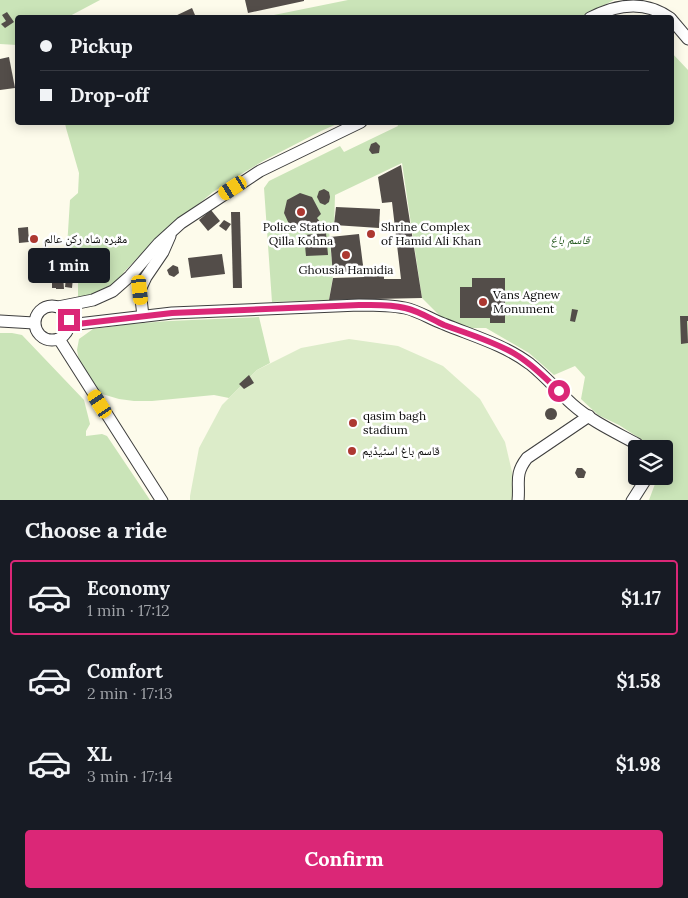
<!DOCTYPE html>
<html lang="en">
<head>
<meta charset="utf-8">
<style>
	body { margin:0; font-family:Lora,"Noto Naskh Arabic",serif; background:#242831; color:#f1f3f6; height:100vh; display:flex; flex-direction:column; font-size:19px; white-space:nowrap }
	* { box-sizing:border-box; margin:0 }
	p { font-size:16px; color:#9ea1a6 }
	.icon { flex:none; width:28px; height:28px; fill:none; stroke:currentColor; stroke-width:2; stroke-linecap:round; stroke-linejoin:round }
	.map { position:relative; height:500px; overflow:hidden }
	.drawer { display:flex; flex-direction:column; background:#171b24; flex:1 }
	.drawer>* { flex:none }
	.hud { position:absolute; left:15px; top:15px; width:659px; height:110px; border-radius:5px; box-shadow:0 2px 12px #0003; display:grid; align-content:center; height:110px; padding:0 25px; background:#171b24 }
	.tools { position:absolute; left:628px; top:440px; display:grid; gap:10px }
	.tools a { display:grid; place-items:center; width:45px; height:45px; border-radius:5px; background:#171b24; box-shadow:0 2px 12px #0003; font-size:25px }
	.end { position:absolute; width:22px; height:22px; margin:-11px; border:6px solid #db2777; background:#fff; box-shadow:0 0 0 2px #fff }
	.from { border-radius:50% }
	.bubble { position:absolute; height:35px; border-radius:5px; background:#171b24; box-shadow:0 2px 12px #0003; font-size:16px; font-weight:800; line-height:35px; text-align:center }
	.car { position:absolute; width:15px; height:30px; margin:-15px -8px; border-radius:6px; box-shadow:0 0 4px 1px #0007; background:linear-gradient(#f5c518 24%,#345 0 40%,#f5c518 0 76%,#345 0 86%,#f5c518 0) }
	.hud b { display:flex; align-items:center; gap:18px; height:48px; font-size:19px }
	.hud b+b { border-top:1px solid #363941 }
	.hud i { width:12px; height:12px; background:#f1f3f6 }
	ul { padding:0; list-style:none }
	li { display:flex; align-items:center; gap:15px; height:75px; margin:0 10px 8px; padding:0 15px; border:2px solid transparent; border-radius:5px }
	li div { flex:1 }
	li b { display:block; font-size:19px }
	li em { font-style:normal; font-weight:800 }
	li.current { border-color:#db2777 }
	li>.icon { width:45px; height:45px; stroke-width:1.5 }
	h2 { padding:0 25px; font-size:22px; line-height:60px }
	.action { display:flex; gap:10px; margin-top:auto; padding:10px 25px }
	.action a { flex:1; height:58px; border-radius:5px; background:#db2777; color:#fff; font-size:20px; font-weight:800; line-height:58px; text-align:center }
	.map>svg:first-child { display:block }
	.green { fill:#cae4b8 }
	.pitch { fill:#dcecc9 }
	.building { fill:#534d49 }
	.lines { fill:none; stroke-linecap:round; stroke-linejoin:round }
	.minor-casing { stroke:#3e3e3e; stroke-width:13 }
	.minor { stroke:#fff; stroke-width:11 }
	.route { stroke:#db2777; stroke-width:6 }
	.poi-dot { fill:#ad3831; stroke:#fff; stroke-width:2 }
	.labels { text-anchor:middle; stroke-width:5; stroke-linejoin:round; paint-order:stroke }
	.poi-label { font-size:12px; fill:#0b0b0b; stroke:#fff; text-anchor:start }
	.park-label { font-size:12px; font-style:italic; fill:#285c22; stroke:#fff }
</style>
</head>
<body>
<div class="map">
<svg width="688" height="501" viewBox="0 0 688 501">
	<rect width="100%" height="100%" fill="#fdfbeb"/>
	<g class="green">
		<polygon points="0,0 100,0 68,17 18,18 17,45 0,44"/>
		<polygon points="348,0 614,0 581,17 268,18 269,16"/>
		<polygon points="671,52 688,70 688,500 649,500 658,476 664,476 664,449 656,449 619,425 598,415 581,399 585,377 575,366 554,375 529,353 486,328 452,328 422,298 402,163 335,195 334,230 329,231 333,276 329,300 272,302 264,188 269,181 340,146 344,152 398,126 397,123 671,122"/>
		<polygon points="65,123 339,123 321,131 263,161 228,182 213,192 190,211 141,254 124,272 117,283 92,295 78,297 78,279 65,279 70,200 78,193 79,173 66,128"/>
		<polygon points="259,317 270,363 257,370 229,398 214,395 152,401 134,401 119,399 102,394 90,381 80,366 77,350 79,339 93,329 130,324 169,321"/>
		<polygon points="0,333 12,333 22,335 84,400 90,424 86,431 86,436 102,434 107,436 150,500 0,500"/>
	</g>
	<polygon class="pitch" points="349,339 398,346 443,366 480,399 505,442 516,489 515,501 190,501 190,496 199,448 222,405 257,370 301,348"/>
	<g class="building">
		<polygon points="245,0 304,0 304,1 248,13"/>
		<polygon points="192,8 195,15 189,18 171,18"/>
		<polygon points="7,12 14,22 5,28 1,24 6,21 2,15"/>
		<polygon points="9,57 15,88 0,90 0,59"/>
		<polygon points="376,142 380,146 379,153 372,154 369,150 371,144"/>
		<polygon points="401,165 422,298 329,300 333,278 364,277 365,274 384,274 384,279 401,279 392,202 382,203 378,177"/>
		<polygon points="324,189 329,192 330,197 329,202 325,205 320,203 317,197 319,191"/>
		<polygon points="300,193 312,197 321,214 317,218 320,222 318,226 305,232 297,230 297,226 289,224 284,213 287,200"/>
		<polygon points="336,207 380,209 379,228 334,225"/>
		<polygon points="211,210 220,221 208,231 199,220"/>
		<polygon points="231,212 240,212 242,288 233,288"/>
		<polygon points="224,220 231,224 226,231 219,226"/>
		<polygon points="28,227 29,242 19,243 18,228"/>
		<polygon points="326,233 328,255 306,256 304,235"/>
		<polygon points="359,234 364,273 333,276 330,237"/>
		<polygon points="222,254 225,274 191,278 188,258"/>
		<polygon points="173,265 178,267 179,273 174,277 169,275 167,270"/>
		<polygon points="58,275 63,275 64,289 56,289 56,288 52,288 52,282 58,281"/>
		<polygon points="66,278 73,278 72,288 65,287"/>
		<polygon points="472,278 505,278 505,323 490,323 490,318 460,318 460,287 472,287"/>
		<polygon points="572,309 578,310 575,322 570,321"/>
		<polygon points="680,316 688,316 688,321 687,321 688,343 681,344"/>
		<polygon points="249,375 254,383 244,389 239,384"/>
		<circle cx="551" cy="414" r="6"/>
		<polygon points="577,468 582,468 586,472 584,478 578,478 575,473"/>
	</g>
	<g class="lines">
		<g class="minor-casing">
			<g id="minor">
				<path d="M590,18C617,4 645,0 670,18"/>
				<polyline points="671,19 688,39"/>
				<circle cx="52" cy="323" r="17"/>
				<polyline points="58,307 93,300 113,291 130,276 159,243 181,223 260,171 361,122"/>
				<polyline points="143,316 140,290 146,277 163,252 170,236"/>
				<polyline points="0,321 34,323"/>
				<path d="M69,325L172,313L359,305C374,305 390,305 405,308C419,311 430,319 444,324C473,336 505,345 530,364C545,376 558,391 572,404C591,421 615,432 637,444L641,449"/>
				<polyline points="59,339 162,501"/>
				<path d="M518,501C520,482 514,475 527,458L589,416"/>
				<polyline points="632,501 646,479 646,476"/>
			</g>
		</g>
		<use href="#minor" class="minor"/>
	</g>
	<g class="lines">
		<path class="route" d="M69,320V325L172,313L359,305C374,305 390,304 405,308C419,311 431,319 444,325C468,334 493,341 515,354C532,364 545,378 559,391"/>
	</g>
	<g class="poi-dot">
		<circle cx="301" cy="212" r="5"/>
		<circle cx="371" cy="234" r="5"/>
		<circle cx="34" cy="239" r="5"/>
		<circle cx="346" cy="255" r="5"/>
		<circle cx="483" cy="302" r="5"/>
		<circle cx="353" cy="423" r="5"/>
		<circle cx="352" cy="451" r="5"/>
	</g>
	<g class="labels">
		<g class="poi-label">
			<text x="301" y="231" text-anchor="middle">Police Station<tspan x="301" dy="14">Qilla Kohna</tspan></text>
			<text x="381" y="231">Shrine Complex<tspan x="381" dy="14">of Hamid Ali Khan</tspan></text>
			<text x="44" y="243">مقبرہ شاہ رکن عالم</text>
			<text x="346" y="274" text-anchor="middle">Ghousia Hamidia</text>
			<text x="493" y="299">Vans Agnew<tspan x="493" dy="14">Monument</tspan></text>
			<text x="363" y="420">qasim bagh<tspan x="363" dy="14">stadium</tspan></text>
			<text x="362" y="455">قاسم باغ اسٹیڈیم</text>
		</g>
		<g class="park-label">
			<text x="570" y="244">قاسم باغ</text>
		</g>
	</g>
</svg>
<div class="tools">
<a><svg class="icon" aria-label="layers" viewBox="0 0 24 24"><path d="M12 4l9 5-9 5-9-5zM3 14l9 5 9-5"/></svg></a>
</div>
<i class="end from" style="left:559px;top:391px"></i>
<i class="end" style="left:69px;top:320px"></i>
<div class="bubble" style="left:28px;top:248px;width:82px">1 min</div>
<i class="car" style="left:233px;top:188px;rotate:237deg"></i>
<i class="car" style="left:140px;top:290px;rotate:174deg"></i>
<i class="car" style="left:100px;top:404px;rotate:327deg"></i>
<div class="hud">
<b><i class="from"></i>Pickup</b>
<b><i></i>Drop-off</b>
</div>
</div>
<section class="drawer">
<h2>Choose a ride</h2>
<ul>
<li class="current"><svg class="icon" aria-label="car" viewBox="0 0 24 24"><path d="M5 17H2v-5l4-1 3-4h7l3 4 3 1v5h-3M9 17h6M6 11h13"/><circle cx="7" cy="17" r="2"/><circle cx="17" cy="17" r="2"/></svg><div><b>Economy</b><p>1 min · 17:12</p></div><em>$1.17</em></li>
<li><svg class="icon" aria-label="car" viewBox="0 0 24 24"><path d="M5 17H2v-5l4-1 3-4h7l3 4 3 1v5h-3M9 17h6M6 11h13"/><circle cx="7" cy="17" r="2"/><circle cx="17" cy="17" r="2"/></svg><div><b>Comfort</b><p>2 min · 17:13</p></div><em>$1.58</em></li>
<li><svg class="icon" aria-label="car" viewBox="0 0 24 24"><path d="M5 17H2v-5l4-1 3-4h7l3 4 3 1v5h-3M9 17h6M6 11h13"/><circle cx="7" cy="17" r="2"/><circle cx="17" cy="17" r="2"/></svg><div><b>XL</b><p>3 min · 17:14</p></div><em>$1.98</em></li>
</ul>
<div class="action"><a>Confirm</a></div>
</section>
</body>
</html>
